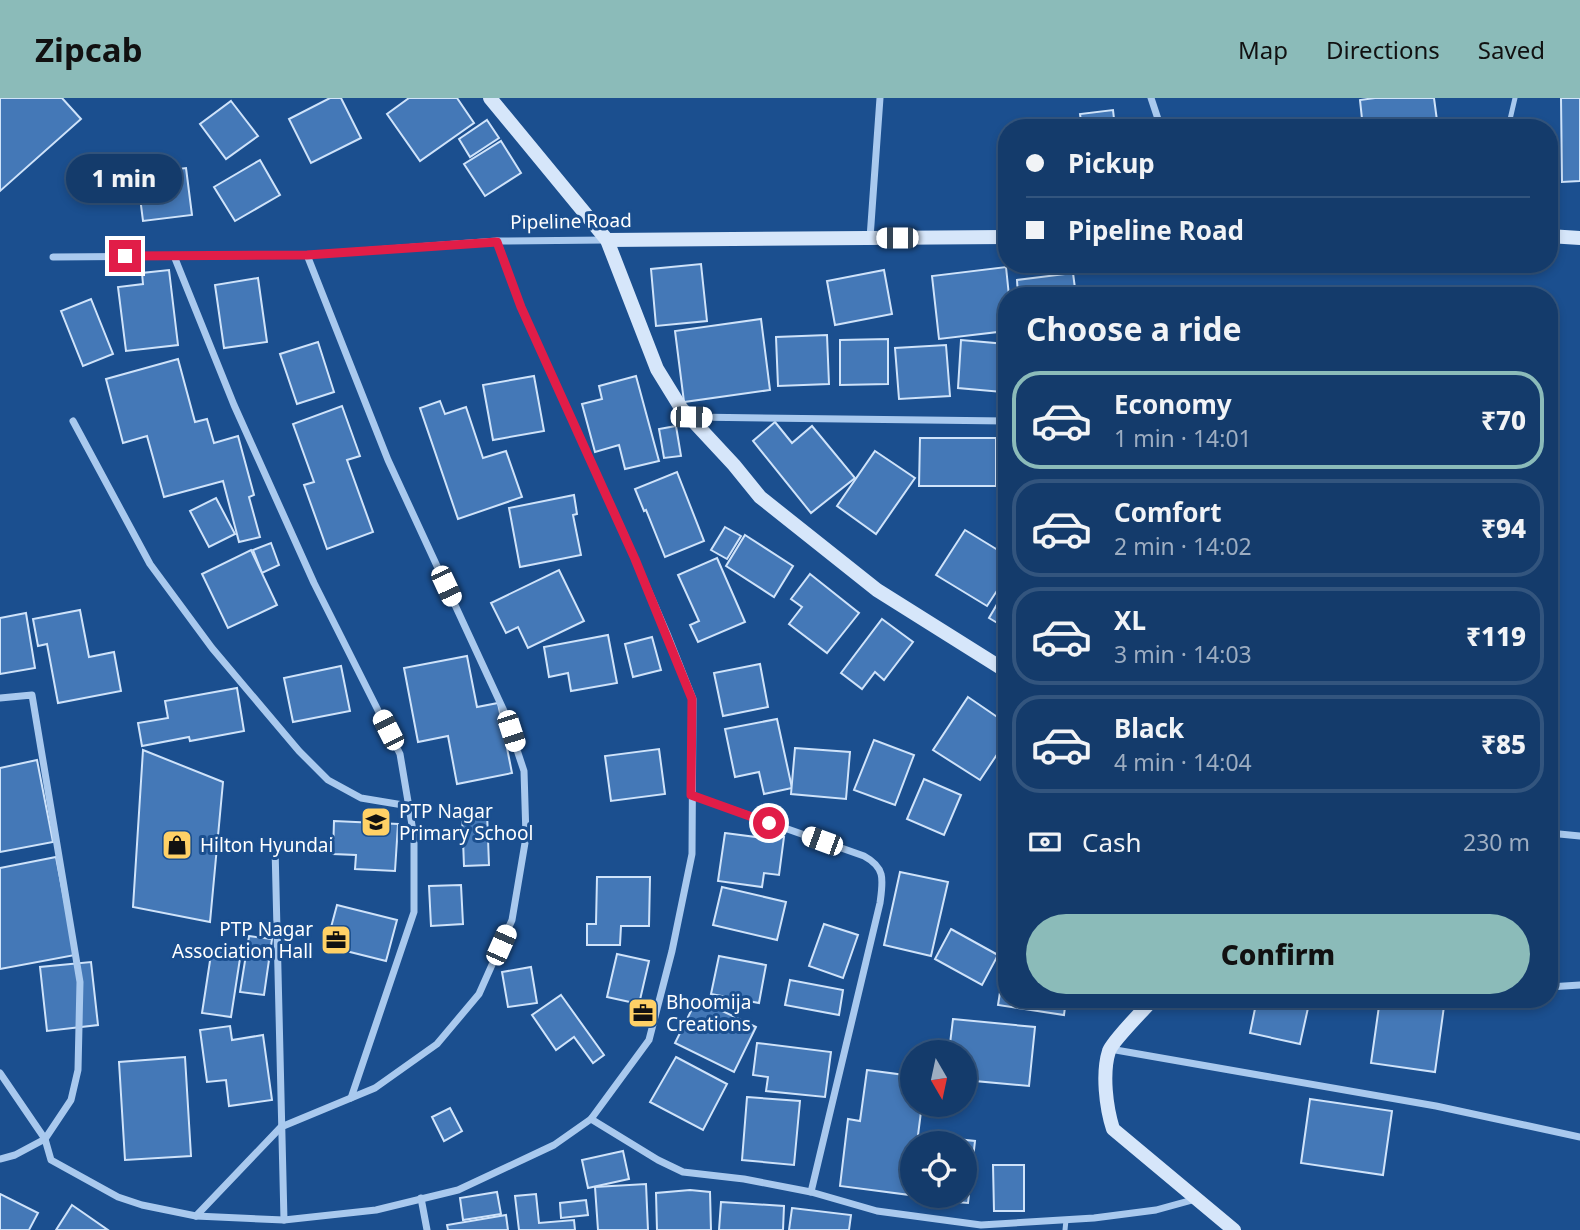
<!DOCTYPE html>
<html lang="en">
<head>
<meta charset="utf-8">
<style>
	body { margin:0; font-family:"Noto Sans",sans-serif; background:#214673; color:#f1f3f6; height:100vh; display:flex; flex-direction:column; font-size:26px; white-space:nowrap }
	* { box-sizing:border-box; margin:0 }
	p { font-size:23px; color:#9dadc1 }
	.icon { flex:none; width:38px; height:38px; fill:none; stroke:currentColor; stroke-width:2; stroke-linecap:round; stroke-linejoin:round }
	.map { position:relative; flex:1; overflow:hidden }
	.side { position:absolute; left:998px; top:189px; width:560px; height:721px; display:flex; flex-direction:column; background:#143b6b; border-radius:28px; box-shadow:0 4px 10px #0003,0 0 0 2px #33557e }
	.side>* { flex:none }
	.top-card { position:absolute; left:998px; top:21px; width:560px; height:154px; border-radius:28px; box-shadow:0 4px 10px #0003,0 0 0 2px #33557e; display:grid; align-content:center; height:154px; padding:0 28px; background:#143b6b }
	.needle { width:46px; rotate:171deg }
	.tools { position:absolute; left:900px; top:942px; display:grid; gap:14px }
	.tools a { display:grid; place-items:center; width:77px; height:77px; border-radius:50%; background:#143b6b; box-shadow:0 4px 10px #0003,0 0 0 2px #33557e; font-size:35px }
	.end { position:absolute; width:32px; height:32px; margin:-16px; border:9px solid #e11d48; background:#fff; box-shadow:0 0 0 4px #fff }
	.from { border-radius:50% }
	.bubble { position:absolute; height:49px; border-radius:24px; background:#143b6b; box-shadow:0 4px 10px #0003,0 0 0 2px #33557e; font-size:23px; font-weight:800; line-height:49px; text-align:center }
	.car { position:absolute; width:21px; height:42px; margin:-21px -10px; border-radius:9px; box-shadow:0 0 5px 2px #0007; background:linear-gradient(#fff 24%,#345 0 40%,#fff 0 76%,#345 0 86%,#fff 0) }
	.top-card b { display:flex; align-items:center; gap:24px; height:66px; font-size:26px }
	.top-card b+b { border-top:2px solid #33557e }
	.top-card i { width:18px; height:18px; background:#f1f3f6 }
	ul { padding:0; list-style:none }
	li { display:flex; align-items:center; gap:21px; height:98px; margin:0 14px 10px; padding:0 14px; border:4px solid #33557e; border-radius:28px }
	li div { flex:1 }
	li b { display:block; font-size:26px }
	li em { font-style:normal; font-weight:800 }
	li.on { border-color:#8bbbb9 }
	li>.icon { width:63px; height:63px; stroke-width:1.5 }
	h2 { padding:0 28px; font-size:32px; line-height:84px }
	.pay { display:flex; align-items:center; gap:18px; height:77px; padding:0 28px; font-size:26px }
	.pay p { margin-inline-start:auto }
	.action { display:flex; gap:14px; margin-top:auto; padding:14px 28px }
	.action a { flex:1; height:80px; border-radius:42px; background:#8bbbb9; color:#111; font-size:28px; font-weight:800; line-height:80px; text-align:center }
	header { display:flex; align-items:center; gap:42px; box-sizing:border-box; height:98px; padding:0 35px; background:#8bbbb9; color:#111 }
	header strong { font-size:33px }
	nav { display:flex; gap:38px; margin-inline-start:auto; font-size:24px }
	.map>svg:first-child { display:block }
	.building { fill:#4478b7; stroke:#cfe3fa; stroke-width:2 }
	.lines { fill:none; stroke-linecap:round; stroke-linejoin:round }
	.lane { stroke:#a9c9ee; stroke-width:5 }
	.street { stroke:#a9c9ee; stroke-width:7 }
	.secondary { stroke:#d6e6fa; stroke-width:14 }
	.route { stroke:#e11d48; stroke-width:9 }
	.labels { text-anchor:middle; stroke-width:6; stroke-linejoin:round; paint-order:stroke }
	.street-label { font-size:19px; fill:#fff; stroke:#1b4f8f }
	.poi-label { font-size:19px; fill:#fff; stroke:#1b4f8f; text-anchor:start }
</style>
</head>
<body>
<header>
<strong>Zipcab</strong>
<nav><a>Map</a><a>Directions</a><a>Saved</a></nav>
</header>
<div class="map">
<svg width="1580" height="1132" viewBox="0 0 1580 1132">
	<rect width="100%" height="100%" fill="#1b4f8f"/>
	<g class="building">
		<polygon points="0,0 62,0 81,21 0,93"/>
		<polygon points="330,0 341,0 361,40 311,65 289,21"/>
		<polygon points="409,0 457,0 474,25 420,63 387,16"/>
		<polygon points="1375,0 1434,0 1438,30 1363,30 1360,2"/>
		<polygon points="1561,0 1580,0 1580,83 1562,84"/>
		<polygon points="231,3 258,38 226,61 200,26"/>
		<polygon points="1113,12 1115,30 1082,30 1080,16"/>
		<polygon points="487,22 499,40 470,59 459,41"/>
		<polygon points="501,43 521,75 485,98 464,66"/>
		<polygon points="260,62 280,97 235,123 214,89"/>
		<polygon points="186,70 192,117 143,123 137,76"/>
		<polygon points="701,166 707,223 656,228 651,171"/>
		<polygon points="1006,169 1009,198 1006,198 1006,233 939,241 932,178"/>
		<polygon points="169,172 178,247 126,253 118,189 143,186 142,175"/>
		<polygon points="884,172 892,216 835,227 827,183"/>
		<polygon points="1073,175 1076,198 1018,198 1017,182"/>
		<polygon points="258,180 267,244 224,250 215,187"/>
		<polygon points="91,201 113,256 83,268 61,213"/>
		<polygon points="761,221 770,292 684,304 675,233"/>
		<polygon points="827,237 829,286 778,288 776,239"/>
		<polygon points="888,241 888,286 840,287 840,242"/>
		<polygon points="961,242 1006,246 1002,294 958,290"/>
		<polygon points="318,244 334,294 297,306 280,256"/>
		<polygon points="946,247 950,298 899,301 895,250"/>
		<polygon points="178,261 195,324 207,321 214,345 238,338 254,397 249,399 260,439 239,444 223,383 164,399 147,338 123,345 106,281"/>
		<polygon points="534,278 544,333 493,342 483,287"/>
		<polygon points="636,278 659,363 625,371 619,347 595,354 582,306 602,301 599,288"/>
		<polygon points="440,303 445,316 466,309 483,360 506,353 522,399 458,421 420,310"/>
		<polygon points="342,308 360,358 347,362 373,434 327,451 304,387 314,384 293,326"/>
		<polygon points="775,324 792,345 812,328 855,380 811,415 753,343"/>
		<polygon points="676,328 681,358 664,360 659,331"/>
		<polygon points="920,340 996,340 996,388 919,388"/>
		<polygon points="875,353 915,380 876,436 837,408"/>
		<polygon points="677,374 704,443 665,459 646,412 644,413 635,391"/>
		<polygon points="574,397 577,416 573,417 581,457 520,469 509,410"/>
		<polygon points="216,400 235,436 209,449 190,413"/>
		<polygon points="725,429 741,438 727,461 711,452"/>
		<polygon points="965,432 1006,457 1006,479 987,508 936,477"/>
		<polygon points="745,437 793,468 774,499 726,468"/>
		<polygon points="271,445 279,467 262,475 253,452"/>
		<polygon points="251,452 277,507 228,530 202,476"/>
		<polygon points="717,460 745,524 698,544 690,527 699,523 678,477"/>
		<polygon points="559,472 584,523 528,550 518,529 506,535 491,505"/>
		<polygon points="810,476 859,515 827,555 789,526 802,509 791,501"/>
		<polygon points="1006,491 1006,530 989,520"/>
		<polygon points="80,512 89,559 114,554 121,593 58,605 47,546 38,548 33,521"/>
		<polygon points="26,515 35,570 0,576 0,520"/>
		<polygon points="882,521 913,544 884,582 875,574 862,591 841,575"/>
		<polygon points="608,537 617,585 571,593 568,575 549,579 544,549"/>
		<polygon points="652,539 661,572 633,579 625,546"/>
		<polygon points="467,558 477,609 498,605 512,675 457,686 448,638 418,644 404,570"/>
		<polygon points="760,566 768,609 723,618 714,575"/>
		<polygon points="341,568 350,613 293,624 284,580"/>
		<polygon points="237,590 244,633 190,643 189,639 142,648 138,625 168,620 165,603"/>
		<polygon points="968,599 1006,625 1006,643 980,682 933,652"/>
		<polygon points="777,621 792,690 764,696 759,674 735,679 725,631"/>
		<polygon points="874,642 914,657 895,707 854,692"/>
		<polygon points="795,650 850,654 846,701 791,696"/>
		<polygon points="659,651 665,696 611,703 605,658"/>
		<polygon points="143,652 223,684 210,824 133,809"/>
		<polygon points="37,662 53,744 0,754 0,670"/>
		<polygon points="924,681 961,697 944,737 907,721"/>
		<polygon points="487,714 489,767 464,768 462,715"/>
		<polygon points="334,723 398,726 395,773 355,771 356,757 333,756"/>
		<polygon points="725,735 756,739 756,736 784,739 779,777 764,775 762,789 718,783"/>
		<polygon points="56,759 75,857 0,871 0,770"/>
		<polygon points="900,774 948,784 931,858 884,847"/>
		<polygon points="597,779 650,779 649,828 621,828 620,847 587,847 587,826 596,826"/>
		<polygon points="461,787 463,826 431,828 429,788"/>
		<polygon points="722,789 786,804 777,842 713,827"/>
		<polygon points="337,807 397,822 386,863 326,848"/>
		<polygon points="824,826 858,837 843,880 809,868"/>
		<polygon points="951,831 998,857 982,887 935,861"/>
		<polygon points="249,838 272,841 264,897 240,894"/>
		<polygon points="212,850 241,854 231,919 202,915"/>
		<polygon points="617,856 649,863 639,906 607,899"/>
		<polygon points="1006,856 1006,901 1066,901 1064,917 998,907"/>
		<polygon points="719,858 766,867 759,905 711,896"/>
		<polygon points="91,864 98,927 47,933 40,869"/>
		<polygon points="531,869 537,905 508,909 502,874"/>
		<polygon points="790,882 843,892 839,917 785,907"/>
		<polygon points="561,897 604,957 593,965 574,939 556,952 532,917"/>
		<polygon points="697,901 756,929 734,974 675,945"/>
		<polygon points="1257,901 1310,901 1300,946 1250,935"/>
		<polygon points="1380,901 1445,901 1435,974 1371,965"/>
		<polygon points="953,921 1035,929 1029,988 964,982 964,954 949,954"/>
		<polygon points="230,928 232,942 263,937 272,1002 229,1008 226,982 207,984 200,932"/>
		<polygon points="757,945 831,954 825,999 766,993 768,979 753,977"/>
		<polygon points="185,959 191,1058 125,1062 119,964"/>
		<polygon points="676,959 727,986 703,1032 650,1004"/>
		<polygon points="867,972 912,978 912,1006 922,1006 917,1045 912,1045 910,1097 840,1088 848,1021 860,1023"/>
		<polygon points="747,999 800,1003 794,1067 742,1062"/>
		<polygon points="1310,1001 1392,1013 1383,1077 1301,1065"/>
		<polygon points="450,1010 462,1033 444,1043 432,1019"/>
		<polygon points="938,1039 975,1043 968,1105 931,1102 932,1097 964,1097 964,1045 938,1045"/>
		<polygon points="623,1053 629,1081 588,1090 582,1062"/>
		<polygon points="993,1067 1024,1067 1024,1113 994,1113"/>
		<polygon points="646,1086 648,1132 598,1132 595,1089"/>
		<polygon points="690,1092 710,1094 711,1132 657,1132 656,1095"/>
		<polygon points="497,1094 501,1116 463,1122 460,1100"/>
		<polygon points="0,1096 38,1115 29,1132 0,1132"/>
		<polygon points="536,1096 539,1125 574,1122 575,1132 519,1132 515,1098"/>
		<polygon points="586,1102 588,1117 561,1120 560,1105"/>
		<polygon points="721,1104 784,1108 783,1132 719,1132"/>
		<polygon points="72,1107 108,1132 56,1132"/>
		<polygon points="792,1110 851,1117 849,1132 789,1132"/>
		<polygon points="506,1117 508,1132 448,1132 447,1127"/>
	</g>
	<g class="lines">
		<g class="lane">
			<polyline points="1508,30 1515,0"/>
			<polyline points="1065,1132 1066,1122"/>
		</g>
		<g class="street">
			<polyline points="1151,0 1161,30"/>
			<polyline points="870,140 880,0"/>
			<polyline points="174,158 234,307 314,485 400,656 414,739 414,814 351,1000"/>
			<polyline points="53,159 307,157 497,143 606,142"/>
			<polyline points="692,319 1006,323"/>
			<polyline points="73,323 150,466 212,550 299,653 328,682 361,700 409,708"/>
			<polyline points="0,600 32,597 80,884 78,972 71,1002 45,1041 15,1057 0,1061"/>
			<path d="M691,697L864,758C886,770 883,782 880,805L811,1094"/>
			<polyline points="1549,735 1580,738"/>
			<polyline points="275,749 284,1122"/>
			<polyline points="1549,889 1580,887"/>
			<polyline points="1110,951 1436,1008 1580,1039"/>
			<polyline points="0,975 45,1041 51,1062 118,1099 142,1107 196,1118 284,1122 376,1112 458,1092 554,1047 591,1021 649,942 672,853 692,756 693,601 668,538 624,436 521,209 497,143"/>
			<polyline points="591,1021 658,1062 683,1074 744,1081 811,1094 877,1113 981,1127 1094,1120 1156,1112 1196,1101"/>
			<polyline points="421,1100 427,1132"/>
			<polyline points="196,1118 281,1029 375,990 437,946 479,896 512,822 526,739 524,673 504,613 388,362 307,157"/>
		</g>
		<g class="secondary">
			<polyline points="490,0 607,142 657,271 681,310 734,367 760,399 877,492 1006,573"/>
			<polyline points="1549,138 1580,140"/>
			<polyline points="607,142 1006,139"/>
			<path d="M1153,901C1144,912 1113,942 1109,953C1102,975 1106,1009 1113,1031L1234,1132"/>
		</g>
	</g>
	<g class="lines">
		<polyline class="route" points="125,158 307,157 497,144 521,209 635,461 692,601 691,697 769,725"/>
	</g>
	<defs>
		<g id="school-square" transform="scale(1.575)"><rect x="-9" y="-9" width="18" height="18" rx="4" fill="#ffd166" stroke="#1b4f8f"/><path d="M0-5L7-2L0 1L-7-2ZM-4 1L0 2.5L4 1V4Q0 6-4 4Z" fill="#111"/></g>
		<g id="shop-square" transform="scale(1.575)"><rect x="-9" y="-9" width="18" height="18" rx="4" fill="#ffd166" stroke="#1b4f8f"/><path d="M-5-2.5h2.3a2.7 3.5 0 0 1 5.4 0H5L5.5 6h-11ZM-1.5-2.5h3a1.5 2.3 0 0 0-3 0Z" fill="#111"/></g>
		<g id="office-square" transform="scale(1.575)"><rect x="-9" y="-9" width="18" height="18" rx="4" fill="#ffd166" stroke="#1b4f8f"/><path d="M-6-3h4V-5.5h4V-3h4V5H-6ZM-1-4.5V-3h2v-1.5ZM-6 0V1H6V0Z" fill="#111"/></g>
	</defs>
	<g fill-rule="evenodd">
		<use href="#school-square" x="376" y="724"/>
		<use href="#shop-square" x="177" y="747"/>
		<use href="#office-square" x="336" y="842"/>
		<use href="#office-square" x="643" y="915"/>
	</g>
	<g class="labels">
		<g class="street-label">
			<text transform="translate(571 123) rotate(-1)" y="7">Pipeline Road</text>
		</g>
		<g class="poi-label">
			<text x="399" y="720">PTP Nagar<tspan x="399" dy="22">Primary School</tspan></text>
			<text x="200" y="754">Hilton Hyundai</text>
			<text x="313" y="838" text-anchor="end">PTP Nagar<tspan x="313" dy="22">Association Hall</tspan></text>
			<text x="666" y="911">Bhoomija<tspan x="666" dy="22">Creations</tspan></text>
		</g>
	</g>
</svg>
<div class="tools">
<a><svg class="needle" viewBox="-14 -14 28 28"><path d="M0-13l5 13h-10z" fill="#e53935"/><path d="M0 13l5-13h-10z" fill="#9dadc1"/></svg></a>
<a><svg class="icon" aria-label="locate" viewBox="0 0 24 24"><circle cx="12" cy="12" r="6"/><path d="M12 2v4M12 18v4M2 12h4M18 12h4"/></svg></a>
</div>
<i class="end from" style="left:769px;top:725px"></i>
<i class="end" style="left:125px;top:158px"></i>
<div class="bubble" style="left:66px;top:56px;width:116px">1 min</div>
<i class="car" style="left:897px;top:140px;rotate:270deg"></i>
<i class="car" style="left:691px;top:319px;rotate:91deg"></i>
<i class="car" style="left:446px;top:488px;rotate:155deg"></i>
<i class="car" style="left:388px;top:632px;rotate:333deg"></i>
<i class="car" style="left:511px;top:633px;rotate:162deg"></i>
<i class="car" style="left:822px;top:743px;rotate:290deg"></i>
<i class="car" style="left:501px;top:847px;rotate:24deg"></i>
<div class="top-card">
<b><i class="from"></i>Pickup</b>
<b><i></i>Pipeline Road</b>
</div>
<section class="side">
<h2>Choose a ride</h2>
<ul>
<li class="on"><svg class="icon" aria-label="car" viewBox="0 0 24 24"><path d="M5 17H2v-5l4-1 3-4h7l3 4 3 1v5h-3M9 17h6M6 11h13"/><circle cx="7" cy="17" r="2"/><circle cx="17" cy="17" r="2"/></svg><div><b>Economy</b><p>1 min · 14:01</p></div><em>₹70</em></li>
<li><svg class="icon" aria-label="car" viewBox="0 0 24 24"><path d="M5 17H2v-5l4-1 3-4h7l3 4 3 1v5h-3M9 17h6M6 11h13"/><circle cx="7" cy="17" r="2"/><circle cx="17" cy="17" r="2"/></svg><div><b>Comfort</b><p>2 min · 14:02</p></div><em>₹94</em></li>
<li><svg class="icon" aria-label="car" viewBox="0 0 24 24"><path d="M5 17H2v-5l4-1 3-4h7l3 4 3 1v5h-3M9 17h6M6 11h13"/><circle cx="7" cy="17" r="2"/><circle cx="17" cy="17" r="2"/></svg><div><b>XL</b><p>3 min · 14:03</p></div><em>₹119</em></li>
<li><svg class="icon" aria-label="car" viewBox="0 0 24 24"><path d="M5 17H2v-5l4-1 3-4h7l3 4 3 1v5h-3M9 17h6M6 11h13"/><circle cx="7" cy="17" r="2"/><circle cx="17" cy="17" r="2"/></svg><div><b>Black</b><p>4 min · 14:04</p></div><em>₹85</em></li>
</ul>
<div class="pay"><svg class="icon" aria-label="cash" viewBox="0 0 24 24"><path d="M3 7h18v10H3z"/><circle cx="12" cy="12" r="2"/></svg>Cash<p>230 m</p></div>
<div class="action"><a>Confirm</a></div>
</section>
</div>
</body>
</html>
